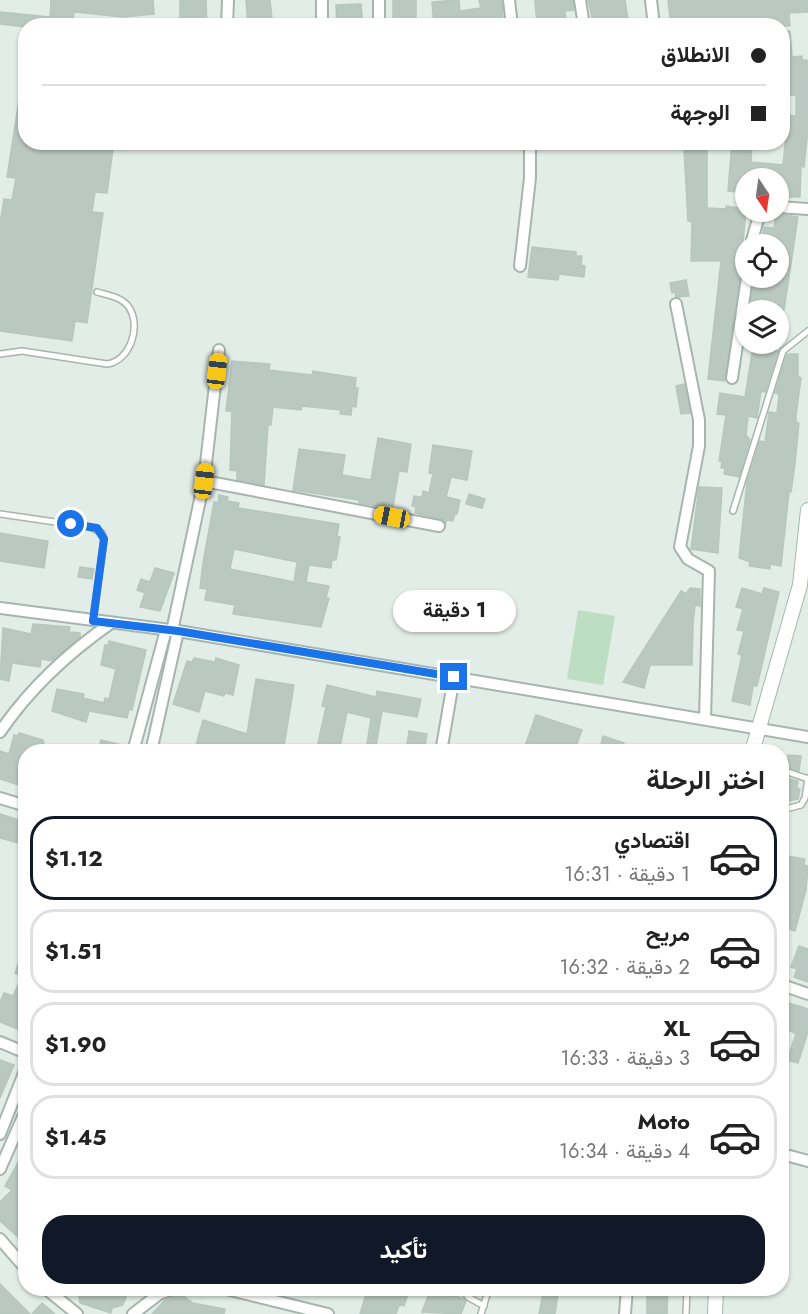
<!DOCTYPE html>
<html lang="ar">
<head>
<meta charset="utf-8">
<style>
	body { margin:0; font-family:Jost,Vazirmatn,sans-serif; background:#f6f6f6; color:#222; direction:rtl; height:100vh; display:flex; flex-direction:column; font-size:22px; white-space:nowrap }
	* { box-sizing:border-box; margin:0 }
	p { font-size:20px; color:#767676 }
	.icon { flex:none; width:33px; height:33px; fill:none; stroke:currentColor; stroke-width:2; stroke-linecap:round; stroke-linejoin:round }
	.map { position:relative; flex:1; overflow:hidden; direction:ltr }
	.panel { position:absolute; left:18px; top:744px; width:771px; height:552px; display:flex; flex-direction:column; background:#fff; border-radius:24px; box-shadow:0 2px 4px #0004; direction:rtl }
	.panel>* { flex:none }
	.top-card { position:absolute; left:18px; top:18px; width:772px; height:132px; border-radius:24px; box-shadow:0 2px 4px #0004; direction:rtl; display:grid; align-content:center; height:132px; padding:0 24px; background:#fff }
	.needle { width:39px; rotate:167deg }
	.buttons { position:absolute; left:735px; top:168px; display:grid; gap:12px }
	.buttons a { display:grid; place-items:center; width:54px; height:54px; border-radius:50%; background:#fff; box-shadow:0 2px 4px #0004; font-size:30px }
	.end { position:absolute; width:27px; height:27px; margin:-14px; border:8px solid #1a73e8; background:#fff; box-shadow:0 0 0 3px #fff }
	.from { border-radius:50% }
	.bubble { position:absolute; height:42px; border-radius:21px; background:#fff; box-shadow:0 2px 4px #0004; font-size:20px; font-weight:700; line-height:42px; text-align:center; direction:rtl }
	.car { position:absolute; width:18px; height:36px; margin:-18px -9px; border-radius:8px; box-shadow:0 0 4px 2px #0007; background:linear-gradient(#f5c518 24%,#345 0 40%,#f5c518 0 76%,#345 0 86%,#f5c518 0) }
	.top-card b { display:flex; align-items:center; gap:21px; height:57px; font-size:22px }
	.top-card b+b { border-top:2px solid #e0e0e0 }
	.top-card i { width:15px; height:15px; background:#222 }
	ul { padding:0; list-style:none }
	li { display:flex; align-items:center; gap:18px; height:84px; margin:0 12px 9px; padding:0 12px; border:3px solid #e0e0e0; border-radius:24px }
	li div { flex:1 }
	li b { display:block; font-size:22px }
	li em { font-style:normal; font-weight:700 }
	li.active { border-color:#111827 }
	li>.icon { width:54px; height:54px; stroke-width:1.5 }
	h2 { padding:0 24px; font-size:27px; line-height:72px }
	.button { display:flex; gap:12px; margin-top:auto; padding:12px 24px }
	.button a { flex:1; height:69px; border-radius:24px; background:#111827; color:#fff; font-size:24px; font-weight:700; line-height:69px; text-align:center }
	.map>svg:first-child { display:block }
	.green { fill:#bddec2 }
	.building { fill:#b9c8c1; stroke:#b6c7be; stroke-width:1.5; fill-rule:evenodd }
	.lines { fill:none; stroke-linecap:round; stroke-linejoin:round }
	.lane-casing { stroke:#a6b5af; stroke-width:8 }
	.street-casing { stroke:#a6b5af; stroke-width:14 }
	.secondary-casing { stroke:#a2b9af; stroke-width:16 }
	.lane { stroke:#fff; stroke-width:5 }
	.street { stroke:#fff; stroke-width:10 }
	.secondary { stroke:#fff; stroke-width:14 }
	.route { stroke:#1a73e8; stroke-width:8 }
</style>
</head>
<body>
<div class="map">
<svg width="808" height="1314" viewBox="0 0 808 1314">
	<rect width="100%" height="100%" fill="#e3ede8"/>
	<polygon class="green" points="578,610 615,616 603,685 567,679"/>
	<g class="building">
		<polygon points="51,0 153,0 154,14 123,17 74,12 72,26 26,27 0,24 0,12 50,17"/>
		<polygon points="180,0 206,0 207,26 180,26"/>
		<polygon points="246,0 270,0 272,19 264,19 264,26 248,26"/>
		<rect x="393" y="0" width="23" height="26"/>
		<polygon points="459,0 460,11 481,8 479,0 502,0 503,26 434,26 432,2"/>
		<polygon points="535,0 573,0 574,10 565,11 566,21 537,24"/>
		<polygon points="588,0 625,0 629,26 594,26"/>
		<polygon points="668,0 808,0 808,12 789,13 790,26 751,26 748,22 671,26"/>
		<polygon points="361,4 363,26 337,26 336,5"/>
		<polygon points="783,31 790,31 792,57 802,56 802,60 807,60 808,129 804,167 801,166 800,197 780,197 781,183 778,183 778,178 746,178 746,193 728,191 732,142 752,142 751,162 783,165 788,115 796,116 796,95 786,95"/>
		<polygon points="20,93 26,93 26,142 114,142 107,193 95,192 92,212 103,213 87,323 75,321 72,341 0,331 0,224 4,199 12,200 16,178 7,177"/>
		<polygon points="684,149 707,150 707,208 726,209 726,206 746,209 740,276 725,381 708,379 721,261 691,261 692,222 688,221"/>
		<polygon points="776,214 798,217 784,310 750,310 754,278 778,278 778,244 761,244 764,227 774,228"/>
		<polygon points="532,247 576,252 576,256 582,256 581,265 585,266 584,277 559,274 558,280 528,277"/>
		<polygon points="686,280 689,296 676,297 675,292 672,293 670,283"/>
		<polygon points="753,347 778,351 765,392 761,391 757,418 748,416 746,435 750,440 739,477 724,474 725,468 721,468 722,462 719,461 726,415 717,414 720,393 745,397"/>
		<polygon points="787,354 798,354 798,377 801,378 796,416 796,422 799,423 795,464 791,492 789,492 781,566 770,564 770,569 749,566 750,562 739,558 747,482 760,441 765,442 769,412 777,413 779,394 775,393"/>
		<polygon points="232,361 270,364 269,370 312,375 313,371 356,378 355,388 358,388 356,407 352,406 351,415 340,414 341,410 302,406 301,410 273,407 271,425 268,425 264,485 237,480 237,471 230,470 232,411 226,411"/>
		<polygon points="684,384 690,413 681,414 676,386"/>
		<polygon points="378,438 411,444 407,472 399,471 393,506 385,504 385,507 359,503 359,500 293,490 299,449 345,455 342,475 371,480"/>
		<polygon points="433,445 472,451 467,480 451,477 446,497 460,500 457,514 455,514 453,521 447,520 446,523 440,519 415,513 416,507 412,506 414,496 422,497 423,491 429,493 433,474 429,473"/>
		<polygon points="699,487 722,488 718,553 691,549"/>
		<polygon points="469,494 485,499 482,508 466,504"/>
		<path d="M219,495L228,497L227,501L239,503L238,508L339,524L337,536L340,537L336,560H332L331,568L309,565L306,582L329,586L326,598H329L321,627L233,614L235,605L205,600L207,589L200,588L203,563L214,502L218,503ZM234,549L297,562L294,582L230,569Z"/>
		<polygon points="0,533 48,541 44,568 0,561"/>
		<polygon points="80,567 94,569 92,579 78,577"/>
		<polygon points="155,568 174,573 160,611 140,607 145,593 137,590 141,579 150,582"/>
		<polygon points="690,588 700,589 700,606 695,605 693,624 692,665 650,665 644,688 623,682 681,591 686,594"/>
		<polygon points="742,588 762,594 764,588 779,592 757,686 753,686 750,705 732,701 742,655 738,654 744,631 737,630 743,609 736,607"/>
		<polygon points="33,624 70,627 69,632 80,633 80,637 52,661 41,659 40,667 12,663 9,681 0,679 3,628 31,634"/>
		<polygon points="109,641 146,650 132,710 129,709 127,718 89,711 86,722 52,711 57,689 84,694 83,698 104,703 105,698 109,699 116,669 101,665 105,645 108,645"/>
		<polygon points="194,658 215,662 216,658 239,665 233,695 225,693 224,696 205,691 199,712 173,704 187,661 192,662"/>
		<polygon points="256,679 294,685 283,752 205,752 195,749 203,720 247,734"/>
		<polygon points="327,685 376,697 377,691 421,699 417,717 382,711 376,746 367,744 371,718 347,712 339,752 316,752 326,707 322,706"/>
		<polygon points="536,715 582,730 574,752 539,752 525,746"/>
		<polygon points="409,731 427,734 424,752 406,752"/>
		<polygon points="19,733 43,740 44,744 42,752 26,752 26,775 22,786 0,779 0,751 9,754 14,735 18,736"/>
		<polygon points="603,736 624,743 621,752 599,752"/>
		<polygon points="101,740 127,746 126,752 98,752"/>
		<polygon points="788,755 801,756 799,771 787,767"/>
		<polygon points="782,777 798,781 797,787 800,789 798,799 782,802"/>
		<polygon points="0,814 26,822 26,845 0,838"/>
		<polygon points="782,855 805,859 804,865 808,866 806,890 795,931 782,927"/>
		<polygon points="799,946 808,949 808,982 794,977 797,969 791,967"/>
		<polygon points="24,947 26,1026 22,1025 20,1030 0,1022 0,1002 4,993 13,996 22,976 15,973"/>
		<polygon points="782,1001 808,1009 808,1032 798,1063 787,1060 796,1034 782,1026"/>
		<polygon points="0,1060 14,1065 0,1098"/>
		<polygon points="26,1148 26,1244 0,1221 0,1202 12,1190 5,1186"/>
		<polygon points="0,1284 30,1314 0,1314"/>
		<polygon points="83,1288 123,1288 126,1297 123,1305 112,1308 111,1313 80,1303 79,1297"/>
		<polygon points="368,1288 410,1288 404,1306 399,1305 396,1314 360,1314"/>
		<polygon points="431,1288 464,1299 466,1301 461,1314 422,1312"/>
		<polygon points="544,1288 559,1288 555,1314 539,1314"/>
		<polygon points="647,1288 668,1288 667,1314 647,1314"/>
		<polygon points="181,1294 193,1303 225,1309 224,1314 152,1314 164,1301"/>
		<polygon points="42,1303 55,1314 32,1314"/>
	</g>
	<g class="lines">
		<g class="lane-casing">
			<g id="lane">
				<path d="M0,354L22,351L107,364C131,361 142,324 128,306C121,297 108,295 97,292"/>
				<polyline points="733,511 783,351 808,331"/>
				<polyline points="0,514 90,527 102,533 104,539 93,619"/>
				<polyline points="782,770 808,779"/>
				<polyline points="782,810 801,805 805,798 808,778"/>
				<polyline points="462,1288 468,1297 484,1306"/>
				<polyline points="481,1314 489,1288"/>
				<polyline points="686,1314 687,1288"/>
			</g>
		</g>
		<g class="street-casing">
			<g id="street">
				<polyline points="322,0 322,26"/>
				<polyline points="509,0 512,26"/>
				<polyline points="580,0 584,26"/>
				<polyline points="651,0 654,26"/>
				<polyline points="227,26 228,0"/>
				<polyline points="379,26 379,0"/>
				<polyline points="778,207 808,209"/>
				<polyline points="751,244 758,219 765,212"/>
				<polyline points="520,266 530,178 530,142"/>
				<polyline points="676,304 699,420 699,446 680,547 688,559 709,571 705,719"/>
				<polyline points="732,378 747,278"/>
				<polyline points="204,481 439,526"/>
				<polyline points="0,608 178,631 808,737"/>
				<polyline points="172,631 204,481 219,350"/>
				<path d="M0,732C30,688 68,653 111,623"/>
				<polyline points="133,752 166,630"/>
				<polyline points="151,752 178,631"/>
				<polyline points="441,752 454,677"/>
				<polyline points="0,798 26,806"/>
				<polyline points="782,985 808,994"/>
				<polyline points="0,1042 26,1053"/>
				<polyline points="0,1134 26,1068"/>
				<polyline points="782,1154 808,1161"/>
				<polyline points="0,1169 26,1110"/>
				<polyline points="0,1239 26,1269"/>
				<polyline points="45,1288 77,1314"/>
				<polyline points="222,1288 328,1314"/>
				<polyline points="133,1314 159,1294 176,1288"/>
				<polyline points="625,1314 627,1288"/>
			</g>
		</g>
		<g class="secondary-casing">
			<g id="secondary">
				<polyline points="752,752 800,585 808,510"/>
				<polyline points="715,1314 716,1288"/>
			</g>
		</g>
		<use href="#lane" class="lane"/>
		<use href="#street" class="street"/>
		<use href="#secondary" class="secondary"/>
	</g>
	<g class="lines">
		<polyline class="route" points="71,524 97,528 104,539 93,621 178,631 454,677"/>
	</g>
</svg>
<div class="buttons">
<a><svg class="needle" viewBox="-14 -14 28 28"><path d="M0-13l5 13h-10z" fill="#e53935"/><path d="M0 13l5-13h-10z" fill="#767676"/></svg></a>
<a><svg class="icon" aria-label="locate" viewBox="0 0 24 24"><circle cx="12" cy="12" r="6"/><path d="M12 2v4M12 18v4M2 12h4M18 12h4"/></svg></a>
<a><svg class="icon" aria-label="layers" viewBox="0 0 24 24"><path d="M12 4l9 5-9 5-9-5zM3 14l9 5 9-5"/></svg></a>
</div>
<i class="end from" style="left:71px;top:524px"></i>
<i class="end" style="left:454px;top:677px"></i>
<div class="bubble" style="left:393px;top:590px;width:123px">1 دقيقة</div>
<i class="car" style="left:217px;top:371px;rotate:7deg"></i>
<i class="car" style="left:204px;top:481px;rotate:7deg"></i>
<i class="car" style="left:392px;top:517px;rotate:281deg"></i>
<div class="top-card">
<b><i class="from"></i>الانطلاق</b>
<b><i></i>الوجهة</b>
</div>
<section class="panel">
<h2>اختر الرحلة</h2>
<ul>
<li class="active"><svg class="icon" aria-label="car" viewBox="0 0 24 24"><path d="M5 17H2v-5l4-1 3-4h7l3 4 3 1v5h-3M9 17h6M6 11h13"/><circle cx="7" cy="17" r="2"/><circle cx="17" cy="17" r="2"/></svg><div><b>اقتصادي</b><p>1 دقيقة · 16:31</p></div><em>$1.12</em></li>
<li><svg class="icon" aria-label="car" viewBox="0 0 24 24"><path d="M5 17H2v-5l4-1 3-4h7l3 4 3 1v5h-3M9 17h6M6 11h13"/><circle cx="7" cy="17" r="2"/><circle cx="17" cy="17" r="2"/></svg><div><b>مريح</b><p>2 دقيقة · 16:32</p></div><em>$1.51</em></li>
<li><svg class="icon" aria-label="car" viewBox="0 0 24 24"><path d="M5 17H2v-5l4-1 3-4h7l3 4 3 1v5h-3M9 17h6M6 11h13"/><circle cx="7" cy="17" r="2"/><circle cx="17" cy="17" r="2"/></svg><div><b>XL</b><p>3 دقيقة · 16:33</p></div><em>$1.90</em></li>
<li><svg class="icon" aria-label="car" viewBox="0 0 24 24"><path d="M5 17H2v-5l4-1 3-4h7l3 4 3 1v5h-3M9 17h6M6 11h13"/><circle cx="7" cy="17" r="2"/><circle cx="17" cy="17" r="2"/></svg><div><b>Moto</b><p>4 دقيقة · 16:34</p></div><em>$1.45</em></li>
</ul>
<div class="button"><a>تأكيد</a></div>
</section>
</div>
</body>
</html>
